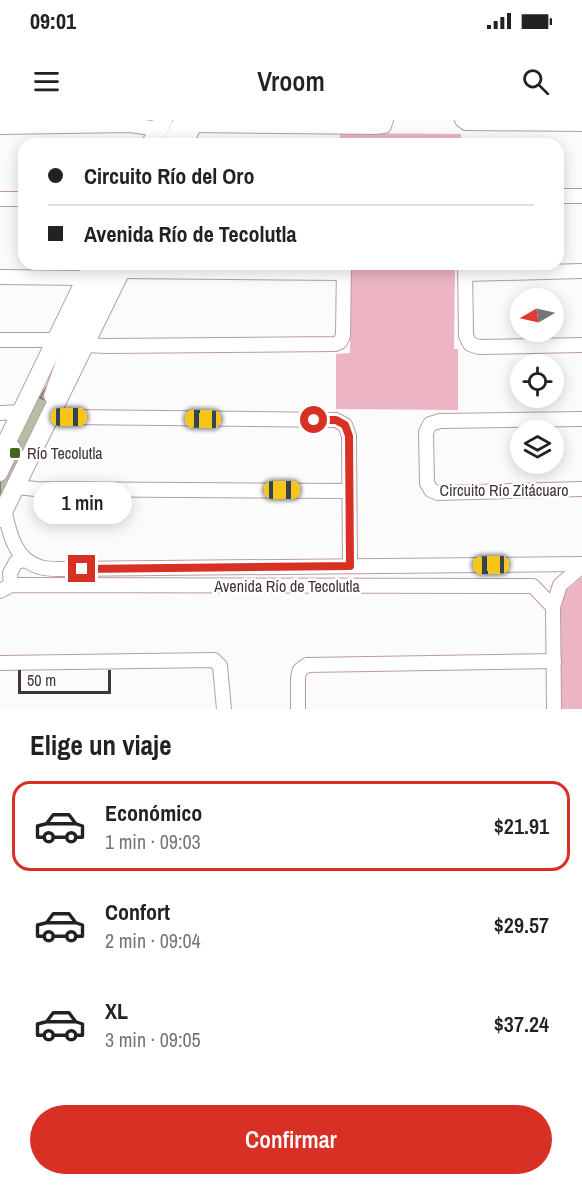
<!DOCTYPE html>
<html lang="es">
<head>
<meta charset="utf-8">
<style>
	body { margin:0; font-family:"Archivo Narrow",sans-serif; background:#f6f6f6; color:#222; height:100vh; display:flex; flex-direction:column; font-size:22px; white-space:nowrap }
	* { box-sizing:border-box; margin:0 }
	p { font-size:20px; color:#767676 }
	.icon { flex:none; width:33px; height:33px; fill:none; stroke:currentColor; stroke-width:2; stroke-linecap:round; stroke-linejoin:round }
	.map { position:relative; height:589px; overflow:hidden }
	.side { display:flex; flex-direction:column; background:#fff; flex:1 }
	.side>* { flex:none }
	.banner { position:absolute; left:18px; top:18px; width:546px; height:132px; border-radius:18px; box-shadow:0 3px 15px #0003; display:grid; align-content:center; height:132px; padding:0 30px; background:#fff }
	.needle { width:39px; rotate:261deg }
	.controls { position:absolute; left:510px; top:168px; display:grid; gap:12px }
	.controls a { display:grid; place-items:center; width:54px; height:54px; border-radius:50%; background:#fff; box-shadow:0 3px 15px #0003; font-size:30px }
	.scale { position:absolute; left:18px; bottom:15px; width:93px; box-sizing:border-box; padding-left:6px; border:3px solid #413437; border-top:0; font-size:16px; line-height:21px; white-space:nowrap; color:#413437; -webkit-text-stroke:4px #fff; paint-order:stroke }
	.end { position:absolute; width:27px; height:27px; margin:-14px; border:8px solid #d93025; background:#fff; box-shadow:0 0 0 3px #fff }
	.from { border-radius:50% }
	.bubble { position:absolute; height:42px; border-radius:21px; background:#fff; box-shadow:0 3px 15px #0003; font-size:20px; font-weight:600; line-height:42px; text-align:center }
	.car { position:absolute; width:18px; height:36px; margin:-18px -9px; border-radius:8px; box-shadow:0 0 4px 2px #0007; background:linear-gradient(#f5c518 24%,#345 0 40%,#f5c518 0 76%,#345 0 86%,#f5c518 0) }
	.banner b { display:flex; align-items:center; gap:21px; height:57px; font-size:22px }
	.banner b+b { border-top:2px solid #e0e0e0 }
	.banner i { width:15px; height:15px; background:#222 }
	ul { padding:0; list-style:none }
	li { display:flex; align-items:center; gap:18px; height:90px; margin:0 12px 9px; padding:0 18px; border:3px solid transparent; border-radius:18px }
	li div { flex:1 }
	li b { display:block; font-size:22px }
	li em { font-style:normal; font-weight:600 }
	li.active { border-color:#d93025 }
	li>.icon { width:54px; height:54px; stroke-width:1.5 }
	h2 { padding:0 30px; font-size:27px; line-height:72px }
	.primary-button { display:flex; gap:12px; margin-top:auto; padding:12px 30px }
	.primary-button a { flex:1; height:69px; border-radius:36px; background:#d93025; color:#fff; font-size:24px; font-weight:600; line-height:69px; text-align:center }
	.status { display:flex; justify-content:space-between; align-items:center; height:42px; padding:0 30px; background:#fff; direction:ltr }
	.status svg { height:16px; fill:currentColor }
	header { display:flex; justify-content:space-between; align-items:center; height:78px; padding:0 30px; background:#fff; font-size:27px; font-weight:600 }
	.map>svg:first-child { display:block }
	.green { fill:#edb5c3 }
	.building { fill:#b2c0a6; stroke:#68745d; stroke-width:1.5 }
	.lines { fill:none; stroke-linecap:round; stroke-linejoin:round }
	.minor-casing { stroke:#bb9ba3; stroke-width:16 }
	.major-casing { stroke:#bb9ba3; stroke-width:20 }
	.minor { stroke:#fff; stroke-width:14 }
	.major { stroke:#fff; stroke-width:18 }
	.route { stroke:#d93025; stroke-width:8 }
	.poi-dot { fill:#45651a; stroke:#fff; stroke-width:2 }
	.labels { text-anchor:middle; stroke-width:5; stroke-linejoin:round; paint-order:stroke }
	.poi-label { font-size:16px; fill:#413437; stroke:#fff; text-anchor:start }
	.street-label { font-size:16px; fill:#413437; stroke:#fff }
</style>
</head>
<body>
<div class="status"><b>09:01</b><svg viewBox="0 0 49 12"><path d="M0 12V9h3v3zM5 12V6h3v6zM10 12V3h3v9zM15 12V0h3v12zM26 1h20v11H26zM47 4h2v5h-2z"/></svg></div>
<header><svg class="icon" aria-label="menu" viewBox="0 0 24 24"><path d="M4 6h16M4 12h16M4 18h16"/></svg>Vroom<svg class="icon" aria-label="search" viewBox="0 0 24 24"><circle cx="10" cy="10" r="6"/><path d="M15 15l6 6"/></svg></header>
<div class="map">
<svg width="582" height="589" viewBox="0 0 582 589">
	<rect width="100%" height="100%" fill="#fbfbfb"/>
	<g class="green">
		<polygon points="340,13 461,14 461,24 340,24"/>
		<polygon points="351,144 455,144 454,229 458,229 458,290 336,289 336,234 350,233"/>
		<polygon points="582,457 582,589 560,589 559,490 563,473"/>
	</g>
	<g class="building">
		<polygon points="46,267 51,270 45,283 39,280"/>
		<polygon points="37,276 49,282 0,381 0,351"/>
	</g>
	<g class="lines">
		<g class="minor-casing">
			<g id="minor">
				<polyline points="462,0 466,3 582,4"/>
				<polyline points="192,5 375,7 384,6 386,0"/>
				<polyline points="0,7 130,5 159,9"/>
				<polyline points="169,24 181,0"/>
				<polyline points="558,76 582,76"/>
				<polyline points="0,79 24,79"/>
				<polyline points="465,144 466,216 470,224 479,227 582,225"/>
				<polyline points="120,151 344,153"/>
				<polyline points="466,154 582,151"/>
				<polyline points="0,157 87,158"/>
				<polyline points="0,220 57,220"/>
				<polyline points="85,225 106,226 335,224 340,222 343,216 344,144"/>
				<polyline points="51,276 67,231 110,144"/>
				<polyline points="0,293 22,292"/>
				<polyline points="50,294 69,297 336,300 345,305 349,316 350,446"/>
				<polyline points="582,299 440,301 430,304 426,312 427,363 431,370 438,373 582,369"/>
				<polyline points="0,354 13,327"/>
				<polyline points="15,367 36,369 349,371"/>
				<path d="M4,389C9,411 14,440 40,447C46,449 53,449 60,449L582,444"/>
				<polyline points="11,465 10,453 16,442 26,440"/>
				<polyline points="0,471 11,465 533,466 553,487"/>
				<polyline points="0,543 214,540 220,546 224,589"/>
				<polyline points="298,589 298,557 300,550 307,545 554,541"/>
				<polyline points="554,589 553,487 560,465 582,446"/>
			</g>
		</g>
		<g class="major-casing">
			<g id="major">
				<polyline points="151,24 163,0"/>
				<polyline points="183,24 195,0"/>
				<polyline points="0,336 93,144"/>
				<polyline points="0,398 124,144"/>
			</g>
		</g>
		<use href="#minor" class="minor"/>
		<use href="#major" class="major"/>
	</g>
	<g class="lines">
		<polyline class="route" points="82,449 350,446 349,316 345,305 336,300 314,300"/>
	</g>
	<rect class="poi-dot" x="9" y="327" width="12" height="12" rx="3"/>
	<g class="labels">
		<g class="poi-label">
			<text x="27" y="339">Río Tecolutla</text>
		</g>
		<g class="street-label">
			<text x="504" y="376">Circuito Río Zitácuaro</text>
			<text x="287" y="472">Avenida Río de Tecolutla</text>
		</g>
	</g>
</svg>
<div class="controls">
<a><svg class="needle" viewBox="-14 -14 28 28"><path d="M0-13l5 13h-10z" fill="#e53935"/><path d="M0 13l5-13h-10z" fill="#767676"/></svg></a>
<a><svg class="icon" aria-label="locate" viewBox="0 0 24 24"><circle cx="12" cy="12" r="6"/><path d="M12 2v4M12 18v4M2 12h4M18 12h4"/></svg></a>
<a><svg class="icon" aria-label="layers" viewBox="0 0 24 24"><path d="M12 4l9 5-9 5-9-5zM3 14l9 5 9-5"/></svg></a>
</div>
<div class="scale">50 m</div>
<i class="end from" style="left:314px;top:300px"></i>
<i class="end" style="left:82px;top:449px"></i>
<div class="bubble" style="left:33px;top:362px;width:99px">1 min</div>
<i class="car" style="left:69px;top:297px;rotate:90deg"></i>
<i class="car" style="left:203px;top:299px;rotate:271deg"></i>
<i class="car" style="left:282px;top:370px;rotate:90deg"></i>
<i class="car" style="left:491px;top:445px;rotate:269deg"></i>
<div class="banner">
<b><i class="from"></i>Circuito Río del Oro</b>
<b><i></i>Avenida Río de Tecolutla</b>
</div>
</div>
<section class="side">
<h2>Elige un viaje</h2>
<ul>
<li class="active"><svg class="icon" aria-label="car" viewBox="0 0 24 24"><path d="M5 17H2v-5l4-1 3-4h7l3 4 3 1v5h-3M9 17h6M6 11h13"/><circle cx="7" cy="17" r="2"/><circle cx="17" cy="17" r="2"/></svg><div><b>Económico</b><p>1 min · 09:03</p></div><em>$21.91</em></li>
<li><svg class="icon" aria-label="car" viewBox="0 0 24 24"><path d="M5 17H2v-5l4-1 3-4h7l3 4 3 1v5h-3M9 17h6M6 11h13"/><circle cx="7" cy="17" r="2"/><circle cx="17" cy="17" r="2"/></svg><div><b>Confort</b><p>2 min · 09:04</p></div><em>$29.57</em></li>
<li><svg class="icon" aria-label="car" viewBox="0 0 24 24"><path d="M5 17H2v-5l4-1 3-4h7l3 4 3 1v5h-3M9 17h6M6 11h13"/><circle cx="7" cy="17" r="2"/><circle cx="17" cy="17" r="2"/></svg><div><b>XL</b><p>3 min · 09:05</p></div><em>$37.24</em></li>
</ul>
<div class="primary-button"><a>Confirmar</a></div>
</section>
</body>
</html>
